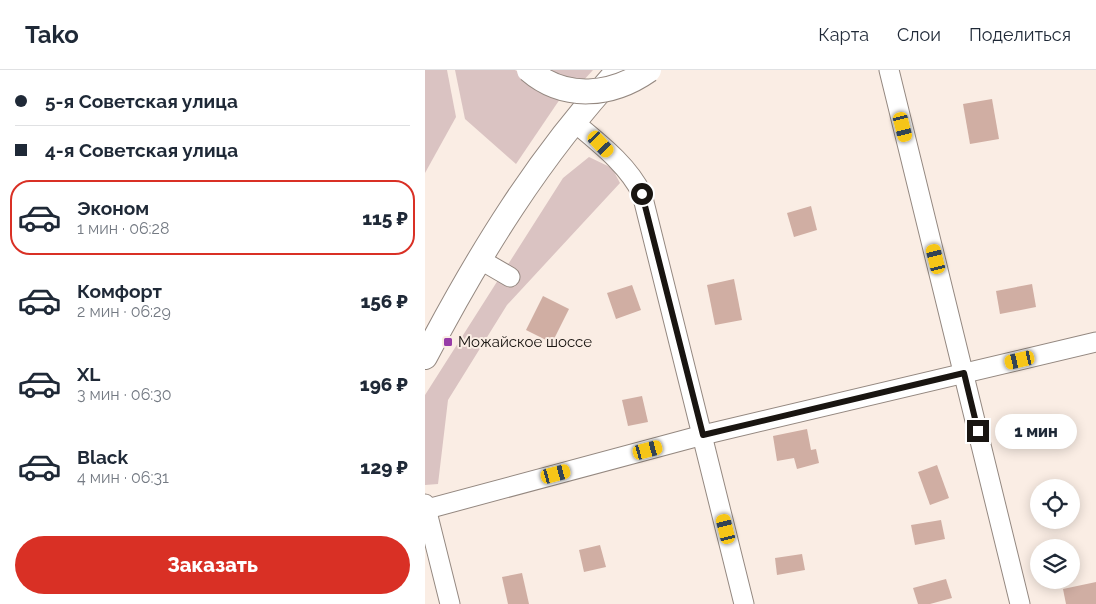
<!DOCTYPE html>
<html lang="ru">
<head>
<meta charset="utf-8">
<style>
	body { margin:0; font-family:Raleway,sans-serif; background:#f6f6f7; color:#1f2937; height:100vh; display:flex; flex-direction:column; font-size:19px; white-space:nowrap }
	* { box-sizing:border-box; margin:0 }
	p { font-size:16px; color:#747a83 }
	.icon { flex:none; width:28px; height:28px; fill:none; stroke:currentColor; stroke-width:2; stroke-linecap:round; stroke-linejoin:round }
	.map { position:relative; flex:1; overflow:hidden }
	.details { display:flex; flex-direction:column; background:#fff; width:425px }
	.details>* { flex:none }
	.hud { display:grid; align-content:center; height:110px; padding:0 15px; background:#fff }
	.tools { position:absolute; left:605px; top:409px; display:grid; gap:10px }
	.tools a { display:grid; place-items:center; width:50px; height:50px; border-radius:50%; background:#fff; box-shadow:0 2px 12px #0003; font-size:25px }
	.end { position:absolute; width:22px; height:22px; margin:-11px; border:6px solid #191511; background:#fff; box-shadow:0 0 0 2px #fff }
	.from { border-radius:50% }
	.bubble { position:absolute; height:35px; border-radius:18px; background:#fff; box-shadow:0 2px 12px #0003; font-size:16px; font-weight:800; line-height:35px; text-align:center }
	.car { position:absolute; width:15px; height:30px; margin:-15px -8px; border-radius:6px; box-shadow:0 0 4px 1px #0007; background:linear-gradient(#f5c518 24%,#345 0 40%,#f5c518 0 76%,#345 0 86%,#f5c518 0) }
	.hud b { display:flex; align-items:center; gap:18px; height:48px; font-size:19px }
	.hud b+b { border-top:1px solid #e0e1e3 }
	.hud i { width:12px; height:12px; background:#1f2937 }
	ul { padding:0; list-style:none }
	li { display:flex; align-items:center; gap:15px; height:75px; margin:0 10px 8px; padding:0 5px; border:2px solid transparent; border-radius:20px }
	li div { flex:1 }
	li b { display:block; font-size:19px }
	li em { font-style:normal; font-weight:800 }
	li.on { border-color:#d93025 }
	li>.icon { width:45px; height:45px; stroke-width:1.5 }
	.button { display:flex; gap:10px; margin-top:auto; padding:10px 15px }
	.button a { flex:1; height:58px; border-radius:30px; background:#d93025; color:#fff; font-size:20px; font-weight:800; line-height:58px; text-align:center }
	header { display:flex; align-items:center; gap:30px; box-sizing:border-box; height:70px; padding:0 25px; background:#fff; border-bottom:1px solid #e0e1e3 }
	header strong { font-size:24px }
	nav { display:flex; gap:28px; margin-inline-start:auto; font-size:18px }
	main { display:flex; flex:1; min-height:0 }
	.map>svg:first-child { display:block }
	.green { fill:#dac3c2 }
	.building { fill:#d0aea3 }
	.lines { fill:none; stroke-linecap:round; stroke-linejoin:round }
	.minor-casing { stroke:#948880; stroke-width:21 }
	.major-casing { stroke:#948880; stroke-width:26 }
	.minor { stroke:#fff; stroke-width:19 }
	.major { stroke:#fff; stroke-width:24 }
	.major-bridge-casing { stroke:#948880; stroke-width:26; stroke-linecap:butt }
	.major-bridge { stroke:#fff; stroke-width:24 }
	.route { stroke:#191511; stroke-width:6 }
	.poi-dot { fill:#973ca7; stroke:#faede4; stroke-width:2 }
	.labels { text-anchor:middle; stroke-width:4; stroke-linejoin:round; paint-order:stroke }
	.poi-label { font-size:15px; fill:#191511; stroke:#faede4; text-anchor:start }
</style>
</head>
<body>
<header>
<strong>Tako</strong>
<nav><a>Карта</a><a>Слои</a><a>Поделиться</a></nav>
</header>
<main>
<section class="details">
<div class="hud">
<b><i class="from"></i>5-я Советская улица</b>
<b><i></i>4-я Советская улица</b>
</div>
<ul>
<li class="on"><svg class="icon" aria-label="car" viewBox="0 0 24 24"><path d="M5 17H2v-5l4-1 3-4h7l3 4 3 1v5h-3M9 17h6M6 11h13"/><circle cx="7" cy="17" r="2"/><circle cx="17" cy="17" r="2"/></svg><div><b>Эконом</b><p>1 мин · 06:28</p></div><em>115 ₽</em></li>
<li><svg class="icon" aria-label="car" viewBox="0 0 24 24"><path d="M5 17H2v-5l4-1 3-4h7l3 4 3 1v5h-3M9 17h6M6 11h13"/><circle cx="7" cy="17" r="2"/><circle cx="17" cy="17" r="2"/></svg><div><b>Комфорт</b><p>2 мин · 06:29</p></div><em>156 ₽</em></li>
<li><svg class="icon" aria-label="car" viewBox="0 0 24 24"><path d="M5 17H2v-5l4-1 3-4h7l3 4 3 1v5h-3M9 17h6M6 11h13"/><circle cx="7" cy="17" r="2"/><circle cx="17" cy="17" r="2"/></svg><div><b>XL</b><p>3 мин · 06:30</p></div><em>196 ₽</em></li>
<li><svg class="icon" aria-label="car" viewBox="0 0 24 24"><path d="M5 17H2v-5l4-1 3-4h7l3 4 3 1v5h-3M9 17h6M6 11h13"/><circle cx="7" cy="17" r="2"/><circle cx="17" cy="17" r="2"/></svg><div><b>Black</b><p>4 мин · 06:31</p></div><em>129 ₽</em></li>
</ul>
<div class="button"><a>Заказать</a></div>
</section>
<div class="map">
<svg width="671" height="534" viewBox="0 0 671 534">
	<rect width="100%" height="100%" fill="#faede4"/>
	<g class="green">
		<polygon points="0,0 22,0 31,47 0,103"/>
		<polygon points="30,0 90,0 135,29 91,94 40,49"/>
		<polygon points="119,0 168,0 158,11 123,4"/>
		<polygon points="164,87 187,98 195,113 82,235 23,330 13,414 0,415 0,325 138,108"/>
	</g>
	<g class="building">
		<polygon points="567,29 574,69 545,74 538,34"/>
		<polygon points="386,136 392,160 369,167 362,143"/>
		<polygon points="309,209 317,250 290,255 282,215"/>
		<polygon points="607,214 611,237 575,244 571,221"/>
		<polygon points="207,215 216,240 191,249 182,223"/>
		<polygon points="118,226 144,239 127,273 101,260"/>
		<polygon points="217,326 223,352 203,356 197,330"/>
		<polygon points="382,359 386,380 391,379 394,393 372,399 369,388 352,391 348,366"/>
		<polygon points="512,395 524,428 505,435 493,402"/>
		<polygon points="516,450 520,469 490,475 486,455"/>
		<polygon points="175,475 181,497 159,502 154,480"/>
		<polygon points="377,484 380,500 352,505 350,488"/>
		<polygon points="97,503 104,534 83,534 77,507"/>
		<polygon points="521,509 527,528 505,534 493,534 488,518"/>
		<polygon points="671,512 671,534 641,534 638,519"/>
	</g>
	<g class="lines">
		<g class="minor-casing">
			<g id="minor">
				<polyline points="464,0 595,534"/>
				<path d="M149,52C174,73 203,95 217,124L319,534"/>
				<polyline points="54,189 85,207"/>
				<polyline points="0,434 25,534"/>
				<polyline points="2,439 278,365 671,272"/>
			</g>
		</g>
		<g class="major-casing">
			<path id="major" d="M0,287C54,184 114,86 194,0"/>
		</g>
		<use href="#minor" class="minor"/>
		<use href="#major" class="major"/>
		<g class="major-bridge-casing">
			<path id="major-bridge" d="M104,0C140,31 187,26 224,0"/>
		</g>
		<use href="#major-bridge" class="major-bridge"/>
	</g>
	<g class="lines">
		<polyline class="route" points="217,124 278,365 539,303 553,361"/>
	</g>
	<rect class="poi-dot" x="18" y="267" width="10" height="10" rx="2.5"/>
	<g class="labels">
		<g class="poi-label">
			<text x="33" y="277">Можайское шоссе</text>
		</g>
	</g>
</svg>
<div class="tools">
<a><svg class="icon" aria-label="locate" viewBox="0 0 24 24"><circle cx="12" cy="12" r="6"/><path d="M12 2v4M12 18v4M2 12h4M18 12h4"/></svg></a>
<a><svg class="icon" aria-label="layers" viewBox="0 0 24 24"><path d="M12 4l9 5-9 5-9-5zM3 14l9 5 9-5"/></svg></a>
</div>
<i class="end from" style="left:217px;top:124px"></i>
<i class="end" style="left:553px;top:361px"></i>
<div class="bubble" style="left:570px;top:344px;width:82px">1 мин</div>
<i class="car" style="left:478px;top:57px;rotate:166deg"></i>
<i class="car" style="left:176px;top:74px;rotate:137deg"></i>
<i class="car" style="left:511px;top:189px;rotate:346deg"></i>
<i class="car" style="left:595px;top:290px;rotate:257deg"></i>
<i class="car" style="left:223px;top:380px;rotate:75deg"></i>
<i class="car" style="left:131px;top:404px;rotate:75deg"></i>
<i class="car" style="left:301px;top:459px;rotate:346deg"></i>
</div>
</main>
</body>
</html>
